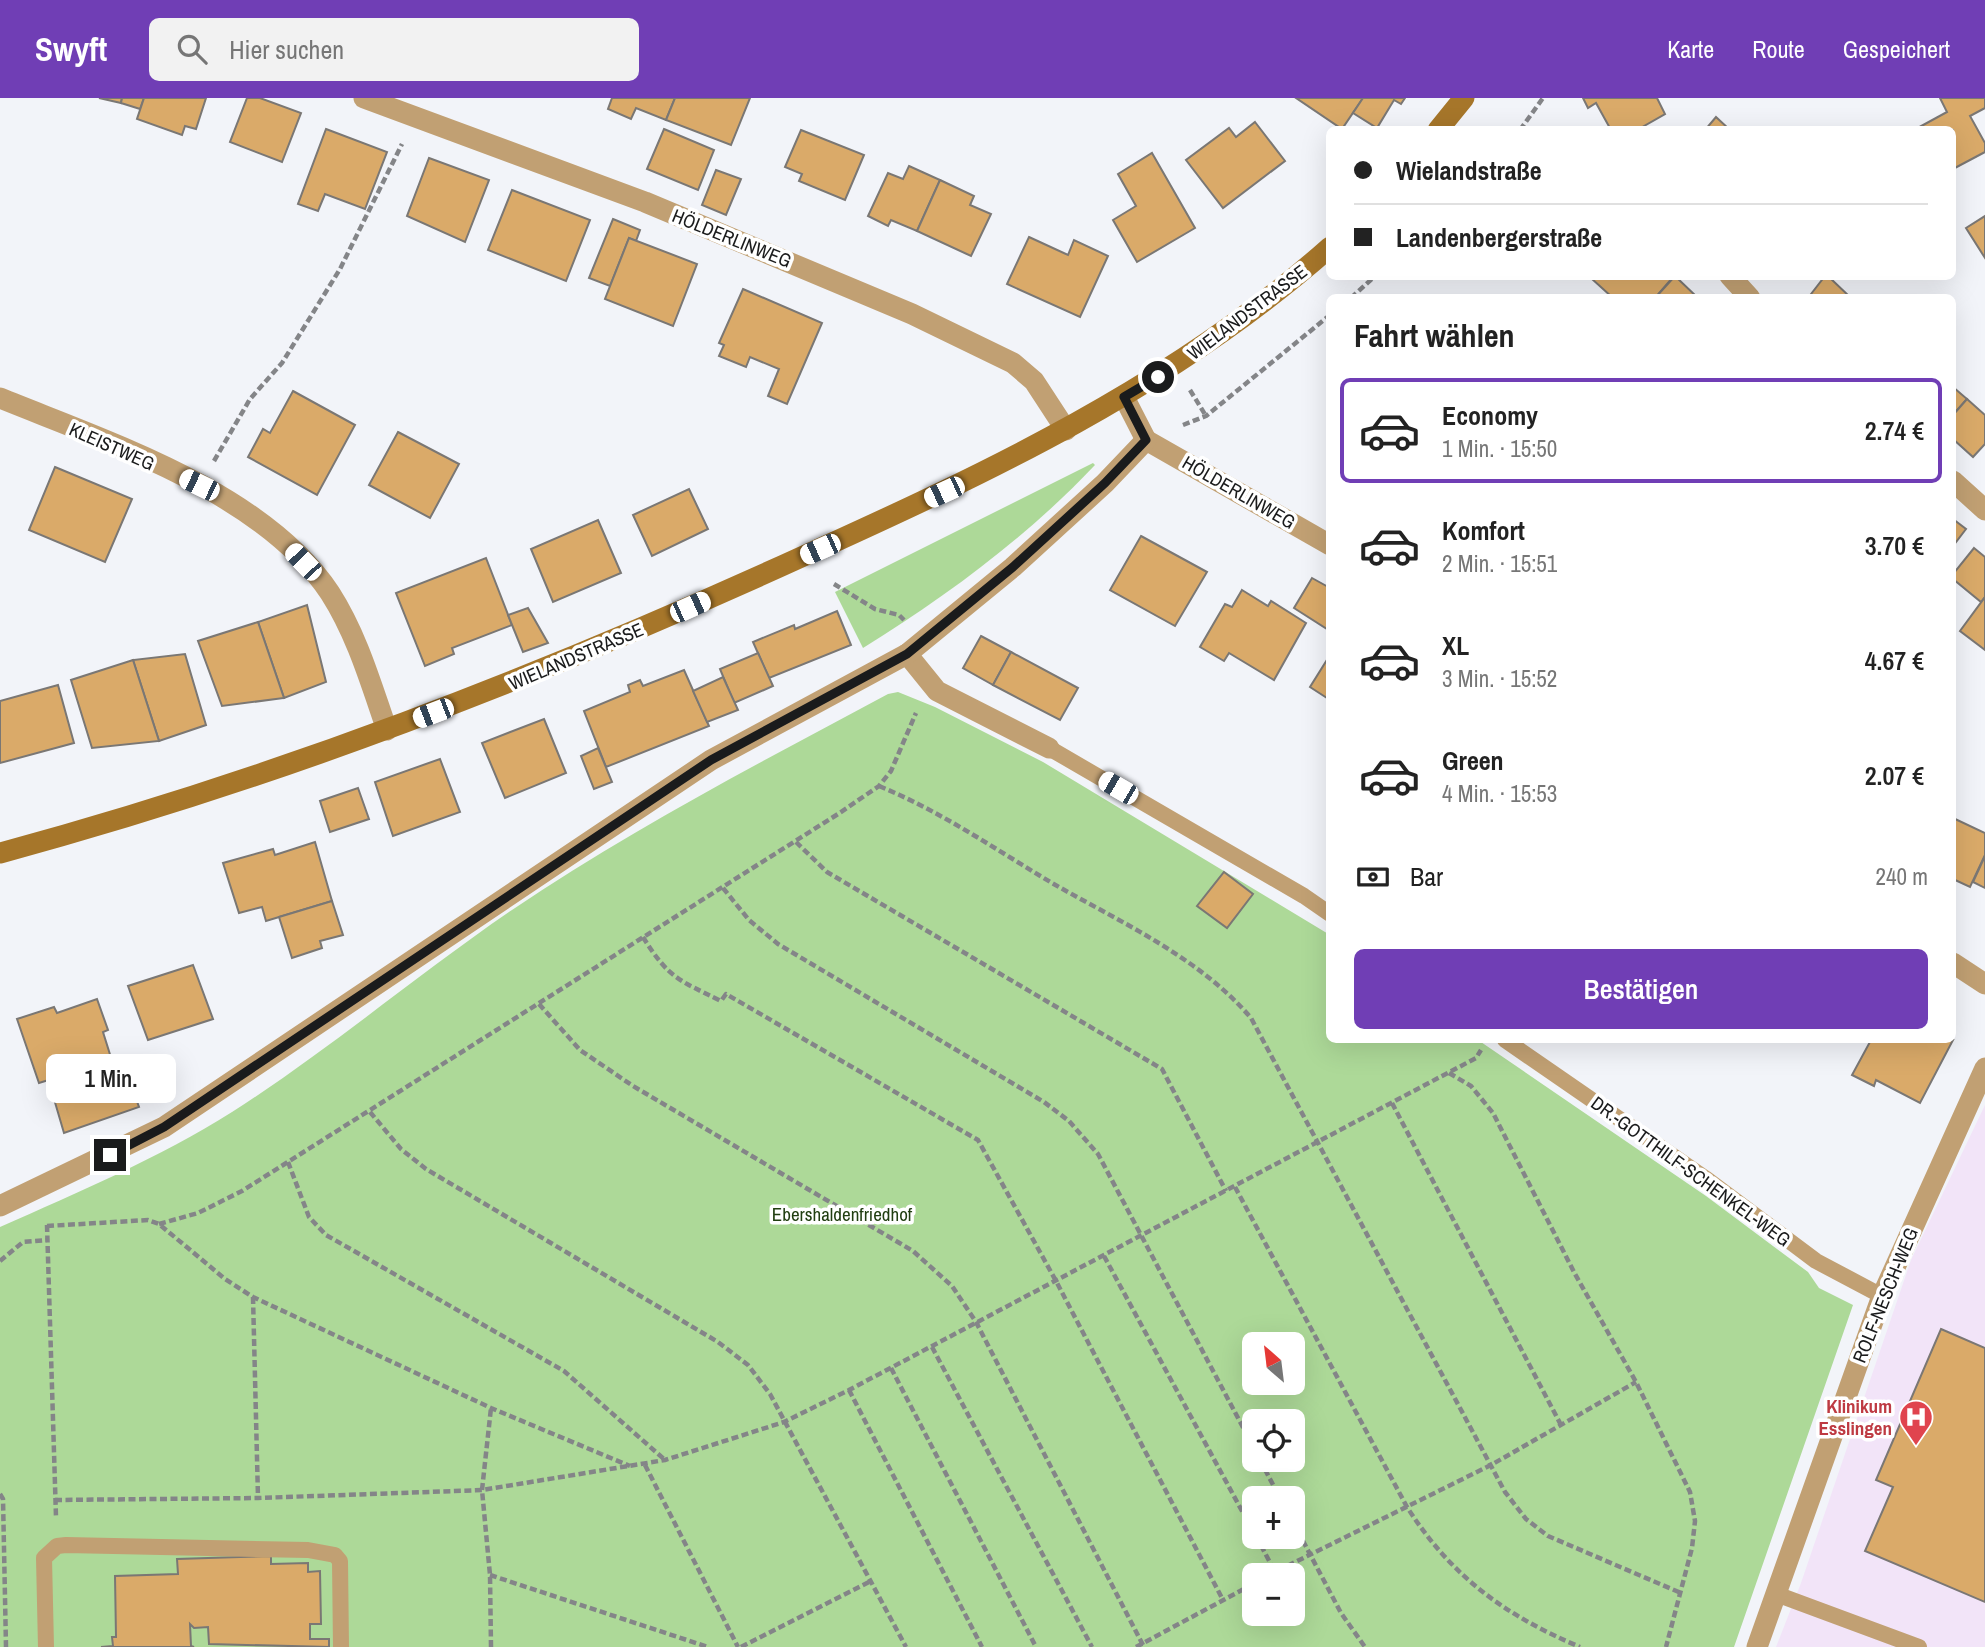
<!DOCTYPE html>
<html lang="de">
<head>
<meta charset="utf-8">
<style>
	body { margin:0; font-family:"Archivo Narrow",sans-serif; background:#f2f2f2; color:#222; height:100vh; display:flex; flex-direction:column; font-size:26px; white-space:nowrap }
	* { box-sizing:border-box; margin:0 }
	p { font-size:23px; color:#767676 }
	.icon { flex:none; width:38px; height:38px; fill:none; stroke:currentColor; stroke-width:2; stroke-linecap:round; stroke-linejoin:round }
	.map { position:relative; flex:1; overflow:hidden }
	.sheet { position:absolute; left:1326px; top:196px; width:630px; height:749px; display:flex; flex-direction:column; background:#fff; border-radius:10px; box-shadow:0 7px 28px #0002 }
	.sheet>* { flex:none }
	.guide { position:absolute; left:1326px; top:28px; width:630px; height:154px; border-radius:10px; box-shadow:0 7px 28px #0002; display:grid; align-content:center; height:154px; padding:0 28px; background:#fff }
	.needle { width:46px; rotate:332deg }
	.controls { position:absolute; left:1242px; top:1234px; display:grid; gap:14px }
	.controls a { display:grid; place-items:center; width:63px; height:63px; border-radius:10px; background:#fff; box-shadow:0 7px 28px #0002; font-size:35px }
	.end { position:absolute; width:32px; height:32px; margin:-16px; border:9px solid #1a1b1c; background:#fff; box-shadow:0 0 0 4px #fff }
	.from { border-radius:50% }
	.bubble { position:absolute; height:49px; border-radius:10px; background:#fff; box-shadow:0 7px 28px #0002; font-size:23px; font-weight:600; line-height:49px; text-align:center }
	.car { position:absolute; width:21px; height:42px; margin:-21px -10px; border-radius:9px; box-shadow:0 0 5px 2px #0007; background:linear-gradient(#fff 24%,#345 0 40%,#fff 0 76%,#345 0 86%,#fff 0) }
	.guide b { display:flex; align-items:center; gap:24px; height:66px; font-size:26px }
	.guide b+b { border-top:2px solid #e0e0e0 }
	.guide i { width:18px; height:18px; background:#222 }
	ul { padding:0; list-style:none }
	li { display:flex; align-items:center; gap:21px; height:105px; margin:0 14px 10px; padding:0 14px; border:4px solid transparent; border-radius:10px }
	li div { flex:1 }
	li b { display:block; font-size:26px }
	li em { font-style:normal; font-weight:600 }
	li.current { border-color:#703eb5 }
	li>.icon { width:63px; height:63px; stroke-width:1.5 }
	h2 { padding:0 28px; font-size:32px; line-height:84px }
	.pay { display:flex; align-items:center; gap:18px; height:77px; padding:0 28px; font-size:26px }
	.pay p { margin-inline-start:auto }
	.button { display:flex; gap:14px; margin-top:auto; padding:14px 28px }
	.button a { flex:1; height:80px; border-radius:10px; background:#703eb5; color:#fff; font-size:28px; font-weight:600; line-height:80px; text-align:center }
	header { display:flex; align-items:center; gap:42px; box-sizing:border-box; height:98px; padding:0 35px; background:#703eb5; color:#fff }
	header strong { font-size:33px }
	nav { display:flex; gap:38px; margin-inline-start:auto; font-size:24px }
	.search { width:490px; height:63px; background:#f2f2f2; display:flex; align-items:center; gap:18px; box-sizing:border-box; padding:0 24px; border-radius:10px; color:#767676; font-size:26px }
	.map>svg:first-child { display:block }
	.medical { fill:#f2e4f8 }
	.green { fill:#add998; fill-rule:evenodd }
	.building { fill:#daaa69; stroke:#7a7774; stroke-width:2 }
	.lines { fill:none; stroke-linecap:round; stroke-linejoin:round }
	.path { stroke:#848588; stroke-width:4.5; stroke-dasharray:7 3.5; stroke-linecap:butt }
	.service { stroke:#c1a073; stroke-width:16 }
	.minor { stroke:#c1a073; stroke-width:21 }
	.secondary { stroke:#a6762a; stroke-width:21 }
	.route { stroke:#1a1b1c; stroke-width:9 }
	.labels { text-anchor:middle; stroke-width:7; stroke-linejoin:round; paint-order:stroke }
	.street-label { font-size:19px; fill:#1a1b1c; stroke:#fff }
	.park-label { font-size:19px; fill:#213e11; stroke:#fff }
	.health-label { font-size:19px; font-weight:bold; fill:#be3a42; stroke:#fff; text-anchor:end }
</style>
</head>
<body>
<header>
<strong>Swyft</strong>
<div class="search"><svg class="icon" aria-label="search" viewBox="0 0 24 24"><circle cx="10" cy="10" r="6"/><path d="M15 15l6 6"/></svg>Hier suchen</div>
<nav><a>Karte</a><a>Route</a><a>Gespeichert</a></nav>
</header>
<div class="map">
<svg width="1985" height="1549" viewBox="0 0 1985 1549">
	<rect width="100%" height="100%" fill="#f2f4f9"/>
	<polygon class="medical" points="1985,1007 1985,1549 1776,1549 1801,1485 1911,1162"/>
	<g class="green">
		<path d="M1093,365L1095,367C1027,439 947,498 863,550L835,494Z"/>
		<path d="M898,594L935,609L1043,664L1330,837V942H1478L1706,1098L1808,1174L1819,1190L1853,1207L1734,1549H0V1129C79,1094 159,1060 232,1014C329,952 417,877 512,812C632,731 761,664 888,596ZM1255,1246H1293V1284H1255ZM1255,1323H1293V1362H1255ZM1255,1400H1293V1438H1255ZM1255,1477H1293V1516H1255Z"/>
	</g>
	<g class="building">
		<polygon points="99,0 122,0 121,5"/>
		<polygon points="122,0 144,0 140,11 121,5"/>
		<polygon points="144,0 206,0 196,31 185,28 182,37 137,21"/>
		<polygon points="247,0 260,0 301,15 282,64 230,44"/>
		<polygon points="612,0 675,0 666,22 636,10 631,21 608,11"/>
		<polygon points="675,0 750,0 731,47 666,22"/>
		<polygon points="1296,0 1363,0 1342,31"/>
		<polygon points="1363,0 1405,0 1401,6 1394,2 1377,30 1353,15"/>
		<polygon points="1583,0 1657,0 1665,16 1637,32 1611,32 1596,5 1588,10"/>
		<polygon points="1940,0 1985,0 1985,10 1970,18 1985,45 1985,54 1953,71 1953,32 1914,32 1947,14"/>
		<polygon points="1716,19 1730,32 1705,32"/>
		<polygon points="1255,24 1285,63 1223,110 1186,62 1229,30 1236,39"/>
		<polygon points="326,31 387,54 365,111 325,96 318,113 298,106"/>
		<polygon points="664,31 714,52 698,92 647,71"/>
		<polygon points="801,32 864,57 845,102 799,83 802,76 785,69"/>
		<polygon points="1152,55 1195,130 1137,164 1113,122 1136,108 1118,76"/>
		<polygon points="429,60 489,82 465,144 407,118"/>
		<polygon points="909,68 940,82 917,133 891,122 888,128 868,118 888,75 903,81"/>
		<polygon points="716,72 741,81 726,117 702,107"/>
		<polygon points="940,82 974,98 970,107 991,116 971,158 917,133"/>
		<polygon points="512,92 590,122 566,183 488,152"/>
		<polygon points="1985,118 1985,160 1966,130"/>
		<polygon points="613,121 640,132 636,143 629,140 610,188 589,180"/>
		<polygon points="1029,139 1068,157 1074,142 1108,158 1080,219 1007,186"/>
		<polygon points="629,140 697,166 673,228 605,201"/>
		<polygon points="1595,178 1674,178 1655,200 1613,200 1592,181"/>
		<polygon points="1675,178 1698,200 1655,200"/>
		<polygon points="1825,178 1828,178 1851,200 1808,200"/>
		<polygon points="743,191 822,225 787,306 768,298 779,271 750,259 746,269 719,258 724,247 719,245"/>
		<polygon points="1953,289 1967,301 1953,317"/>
		<polygon points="293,293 355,327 317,397 248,359 263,331 270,335"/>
		<polygon points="1967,301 1985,317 1985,346 1973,359 1953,341 1953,317"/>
		<polygon points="398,334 459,366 430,420 369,387"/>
		<polygon points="55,369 132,401 105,464 29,432"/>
		<polygon points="689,391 708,431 652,458 633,417"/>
		<polygon points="1953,421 1966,431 1953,448"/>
		<polygon points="598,422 621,475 553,504 531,451"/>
		<polygon points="1141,438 1207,474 1175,528 1110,492"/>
		<polygon points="1974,450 1985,459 1985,499 1981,504 1953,481 1953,476"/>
		<polygon points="486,460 512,527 452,550 454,556 425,568 396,495"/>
		<polygon points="1312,480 1330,490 1330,525 1327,531 1294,510"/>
		<polygon points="1242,492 1268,508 1271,503 1306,525 1274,582 1229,555 1224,563 1200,549 1225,506 1232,509"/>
		<polygon points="1985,499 1985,552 1960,533"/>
		<polygon points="307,507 326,584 284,600 258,524"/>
		<polygon points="528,510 548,545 523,554 508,517"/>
		<polygon points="837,513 851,547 769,580 753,544 794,527 795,531"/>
		<polygon points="258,524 284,600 222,608 198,543"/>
		<polygon points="981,538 1011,554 993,587 963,570"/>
		<polygon points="1011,554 1078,590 1060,622 993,587"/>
		<polygon points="758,555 773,588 734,605 720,571"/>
		<polygon points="185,556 206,627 159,643 133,562"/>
		<polygon points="1330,557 1330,602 1310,589"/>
		<polygon points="133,562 159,643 92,650 71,582"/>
		<polygon points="684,572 709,628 606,669 584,613 630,594 628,587 640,582 643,588"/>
		<polygon points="723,579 738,612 707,624 693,593"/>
		<polygon points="58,587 74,645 0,665 0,603"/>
		<polygon points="544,621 566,675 505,700 482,645"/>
		<polygon points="598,650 612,684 594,691 581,658"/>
		<polygon points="440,661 460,714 393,738 375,684"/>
		<polygon points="358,690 369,721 330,734 320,703"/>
		<polygon points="1953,720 1985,735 1985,757 1970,789 1953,781"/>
		<polygon points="315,744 332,803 266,823 262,809 239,815 223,765 273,751 275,757"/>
		<polygon points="1985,758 1985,790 1973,784"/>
		<polygon points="1224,774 1253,796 1227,830 1197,808"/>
		<polygon points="332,803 343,837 320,843 322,850 292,860 279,819"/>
		<polygon points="193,867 213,921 148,942 128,888"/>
		<polygon points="97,901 108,932 103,934 113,966 88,974 87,970 39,985 17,921 54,909 57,915"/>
		<polygon points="1871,942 1953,942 1920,1005 1876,982 1874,988 1852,977"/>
		<polygon points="127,976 139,1009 64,1035 54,1001"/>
		<polygon points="1941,1231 1985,1250 1985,1504 1865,1453 1893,1389 1876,1382"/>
		<polygon points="271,1458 271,1466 308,1465 308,1474 320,1473 321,1526 310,1526 310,1541 329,1541 329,1549 209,1546 208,1529 194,1530 190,1526 191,1548 194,1549 101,1549 113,1548 112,1539 116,1539 115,1478 178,1476 177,1461"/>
	</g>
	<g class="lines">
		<g class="path">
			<polyline points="1520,32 1543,0"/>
			<polyline points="1351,200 1375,178"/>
			<polyline points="1190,292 1206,318"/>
			<polyline points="1183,327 1206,318 1330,217"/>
			<polyline points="214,363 250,301 282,265 340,171 402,46"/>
			<polyline points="834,486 875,511 899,517 904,522"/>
			<path d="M879,688C940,713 995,751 1052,785C1120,824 1199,859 1251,920L1505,1394L1526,1421L1548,1438L1681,1495"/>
			<polyline points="796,744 827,774 1162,971 1226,1093"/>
			<polyline points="723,790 749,822 778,846 1044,1004 1069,1023 1098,1056 1255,1352"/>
			<path d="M643,839C669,881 679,882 721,903L726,896L978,1042L1056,1183L1223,1502"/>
			<polyline points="539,906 580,952 633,988 913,1153 952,1188 976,1224 1144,1549"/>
			<polyline points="1449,975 1471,988 1493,1015 1575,1176 1636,1284 1690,1394 1695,1423 1692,1450 1666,1549"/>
			<polyline points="1392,1005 1562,1329"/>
			<polyline points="370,1014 401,1051 426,1071 718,1244 748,1267 770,1296 906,1549"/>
			<polyline points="288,1064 309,1119 326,1137 564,1273 665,1362"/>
			<path d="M1235,1089L1407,1409C1451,1478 1504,1517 1580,1549"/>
			<polyline points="159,1126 198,1115 242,1093 838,716 879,688 891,673 916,615"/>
			<polyline points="47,1127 56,1419"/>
			<polyline points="47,1128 148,1122 159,1126 225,1181 253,1199 491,1310 630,1368"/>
			<polyline points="1104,1158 1255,1437"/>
			<polyline points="0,1163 23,1144 47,1142"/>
			<polyline points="253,1199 258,1400"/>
			<polyline points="932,1249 1092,1549"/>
			<polyline points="891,1270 1036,1549"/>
			<polyline points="849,1292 982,1549"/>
			<polyline points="1260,1362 1280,1400"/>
			<polyline points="645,1367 738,1549"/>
			<polyline points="0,1396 3,1401 6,1549"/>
			<polyline points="55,1402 258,1400 482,1392 665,1362 784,1324 849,1292 1476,960 1481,952"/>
			<polyline points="1293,1424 1341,1515 1365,1549"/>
			<polyline points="1256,1438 1275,1474"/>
			<polyline points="490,1477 708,1549"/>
			<polyline points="1269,1477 1491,1367 1636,1284"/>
			<polyline points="491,1549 490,1477 482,1392 491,1310"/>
			<polyline points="741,1549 869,1484"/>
			<polyline points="1136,1549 1255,1485"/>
		</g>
		<g class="service">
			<polyline points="1049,650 1304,798 1330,816"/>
			<polyline points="1505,942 1705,1080 1816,1163 1882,1198"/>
			<polyline points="1776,1496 1919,1549"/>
			<polyline points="46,1549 44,1460 57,1448 66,1447 308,1452 335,1457 340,1463 341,1549"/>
		</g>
		<g class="minor">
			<polyline points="364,0 645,104 912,216 1013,265 1034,283 1066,332"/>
			<polyline points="1730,178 1750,200"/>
			<polyline points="1124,299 1146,342"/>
			<path d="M0,300C108,344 263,394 330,495C357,537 371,586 387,632"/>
			<polyline points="1146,342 1330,447"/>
			<polyline points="1953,383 1985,412"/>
			<polyline points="907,556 937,593 1049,650"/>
			<polyline points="1953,865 1985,886"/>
			<polyline points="0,1108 164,1029 711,662 907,556 1013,469 1105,385 1146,342"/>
			<polyline points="1757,1549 1882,1198 1985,970"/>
		</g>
		<g class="secondary">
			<polyline points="1438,32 1464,0"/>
			<path d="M0,755C275,681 538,579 797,461C985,376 1174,288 1330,149"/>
		</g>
	</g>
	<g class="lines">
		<polyline class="route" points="110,1057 164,1029 711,662 907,556 1013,469 1105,385 1146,342 1124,299 1158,279"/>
	</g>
	<defs>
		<g id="hospital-pin" transform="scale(1.75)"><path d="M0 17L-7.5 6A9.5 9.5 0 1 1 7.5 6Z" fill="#e0444e" stroke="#fff"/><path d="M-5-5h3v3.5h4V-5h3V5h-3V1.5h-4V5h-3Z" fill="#fff"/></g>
	</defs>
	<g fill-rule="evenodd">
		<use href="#hospital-pin" x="1916" y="1319"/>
	</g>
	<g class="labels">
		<g class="street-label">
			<text transform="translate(732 140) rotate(22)" y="7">HÖLDERLINWEG</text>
			<text transform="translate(1247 214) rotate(-37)" y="7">WIELANDSTRASSE</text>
			<text transform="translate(112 348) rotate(24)" y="7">KLEISTWEG</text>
			<text transform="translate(1239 394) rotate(30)" y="7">HÖLDERLINWEG</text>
			<text transform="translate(576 558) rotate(-23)" y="7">WIELANDSTRASSE</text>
			<text transform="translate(1691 1073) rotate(36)" y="7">DR.-GOTTHILF-SCHENKEL-WEG</text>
			<text transform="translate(1885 1197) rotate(-68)" y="7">ROLF-NESCH-WEG</text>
		</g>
		<g class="park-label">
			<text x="842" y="1123">Ebershaldenfriedhof</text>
		</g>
		<g class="health-label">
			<text x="1892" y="1315">Klinikum<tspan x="1892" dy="22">Esslingen</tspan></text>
		</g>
	</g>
</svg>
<div class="controls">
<a><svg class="needle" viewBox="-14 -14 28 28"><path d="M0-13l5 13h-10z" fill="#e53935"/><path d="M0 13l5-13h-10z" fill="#767676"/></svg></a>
<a><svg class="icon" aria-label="locate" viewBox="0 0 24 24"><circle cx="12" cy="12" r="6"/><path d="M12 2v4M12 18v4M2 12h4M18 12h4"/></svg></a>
<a>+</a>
<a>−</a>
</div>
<i class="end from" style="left:1158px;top:279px"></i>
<i class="end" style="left:110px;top:1057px"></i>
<div class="bubble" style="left:46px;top:956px;width:130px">1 Min.</div>
<i class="car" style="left:199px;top:387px;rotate:296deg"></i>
<i class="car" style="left:944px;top:394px;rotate:245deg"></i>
<i class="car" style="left:820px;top:451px;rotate:246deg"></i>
<i class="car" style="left:303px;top:464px;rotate:316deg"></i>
<i class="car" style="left:690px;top:509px;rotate:66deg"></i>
<i class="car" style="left:433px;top:615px;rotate:249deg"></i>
<i class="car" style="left:1118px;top:690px;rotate:300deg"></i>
<div class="guide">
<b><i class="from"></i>Wielandstraße</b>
<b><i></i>Landenbergerstraße</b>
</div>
<section class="sheet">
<h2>Fahrt wählen</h2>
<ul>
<li class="current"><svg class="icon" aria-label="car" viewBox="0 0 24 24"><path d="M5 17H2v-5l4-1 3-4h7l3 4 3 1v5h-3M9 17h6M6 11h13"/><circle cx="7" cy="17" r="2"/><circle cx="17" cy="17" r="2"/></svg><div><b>Economy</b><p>1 Min. · 15:50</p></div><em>2.74 €</em></li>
<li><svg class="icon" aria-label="car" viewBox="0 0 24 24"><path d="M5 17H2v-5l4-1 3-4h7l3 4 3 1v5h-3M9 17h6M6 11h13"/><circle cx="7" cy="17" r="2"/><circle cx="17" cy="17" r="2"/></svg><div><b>Komfort</b><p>2 Min. · 15:51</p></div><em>3.70 €</em></li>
<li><svg class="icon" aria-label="car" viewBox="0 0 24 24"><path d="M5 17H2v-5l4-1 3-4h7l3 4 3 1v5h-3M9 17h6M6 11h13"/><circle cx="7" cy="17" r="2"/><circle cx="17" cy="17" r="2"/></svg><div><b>XL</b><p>3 Min. · 15:52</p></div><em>4.67 €</em></li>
<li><svg class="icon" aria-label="car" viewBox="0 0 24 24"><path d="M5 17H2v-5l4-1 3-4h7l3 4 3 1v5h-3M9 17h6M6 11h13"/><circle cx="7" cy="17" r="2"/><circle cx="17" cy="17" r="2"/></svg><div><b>Green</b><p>4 Min. · 15:53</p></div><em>2.07 €</em></li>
</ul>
<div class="pay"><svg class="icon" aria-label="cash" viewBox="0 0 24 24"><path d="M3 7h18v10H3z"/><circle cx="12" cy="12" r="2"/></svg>Bar<p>240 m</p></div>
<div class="button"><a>Bestätigen</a></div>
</section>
</div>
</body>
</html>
